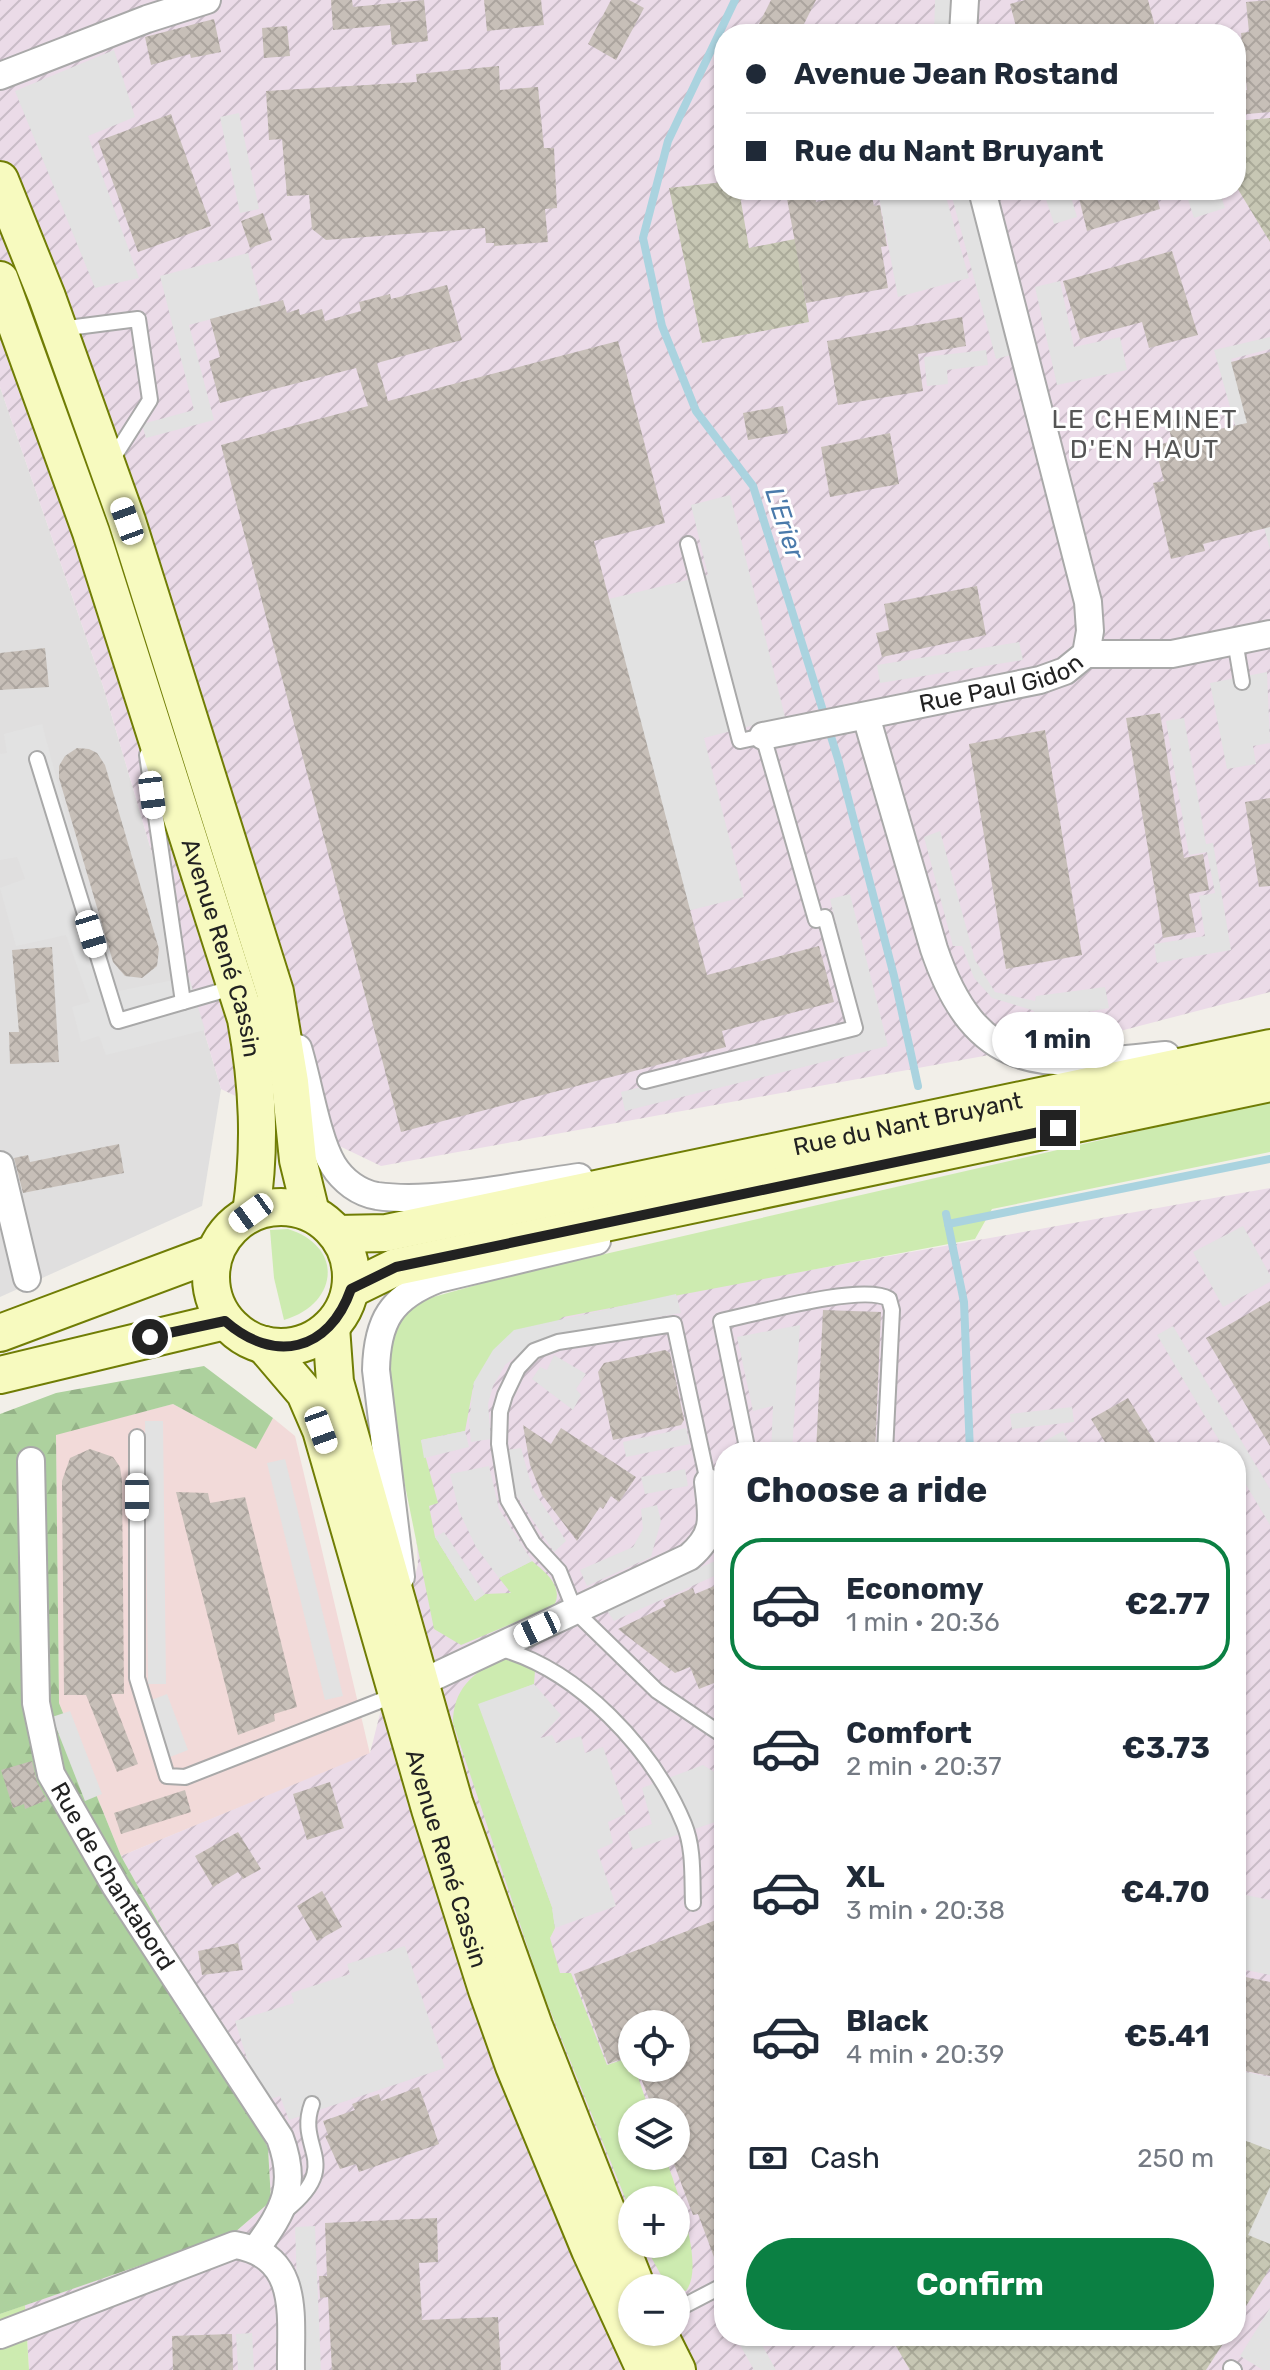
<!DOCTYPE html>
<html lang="en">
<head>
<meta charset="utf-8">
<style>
	body { margin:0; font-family:Rubik,sans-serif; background:#f2f2f3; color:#1f2937; height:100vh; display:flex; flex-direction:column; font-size:30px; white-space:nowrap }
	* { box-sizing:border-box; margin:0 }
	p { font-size:26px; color:#747a83 }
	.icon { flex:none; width:44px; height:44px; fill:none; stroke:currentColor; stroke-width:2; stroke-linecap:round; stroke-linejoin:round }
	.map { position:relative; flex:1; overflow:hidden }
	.side { position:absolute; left:714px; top:1442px; width:532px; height:904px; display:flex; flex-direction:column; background:#fff; border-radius:32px; box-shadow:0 2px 6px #0004 }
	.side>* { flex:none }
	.hud { position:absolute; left:714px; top:24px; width:532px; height:176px; border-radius:32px; box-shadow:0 2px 6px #0004; display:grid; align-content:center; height:176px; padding:0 32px; background:#fff }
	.fabs { position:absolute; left:618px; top:2010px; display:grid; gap:16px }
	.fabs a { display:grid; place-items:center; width:72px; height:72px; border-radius:50%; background:#fff; box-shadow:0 2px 6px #0004; font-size:40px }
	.end { position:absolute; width:36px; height:36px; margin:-18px; border:10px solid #222; background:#fff; box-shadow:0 0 0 4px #fff }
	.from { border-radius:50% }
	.bubble { position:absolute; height:56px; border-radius:28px; background:#fff; box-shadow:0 2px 6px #0004; font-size:26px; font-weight:700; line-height:56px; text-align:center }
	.car { position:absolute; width:24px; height:48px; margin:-24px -12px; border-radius:10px; box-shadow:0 0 6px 2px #0007; background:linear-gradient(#fff 24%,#345 0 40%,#fff 0 76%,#345 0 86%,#fff 0) }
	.hud b { display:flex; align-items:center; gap:28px; height:76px; font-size:30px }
	.hud b+b { border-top:2px solid #e0e1e3 }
	.hud i { width:20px; height:20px; background:#1f2937 }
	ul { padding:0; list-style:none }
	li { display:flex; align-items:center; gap:24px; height:132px; margin:0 16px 12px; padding:0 16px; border:4px solid transparent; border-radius:32px }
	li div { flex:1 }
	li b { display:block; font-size:30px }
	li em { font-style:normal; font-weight:700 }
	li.active { border-color:#0b8043 }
	li>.icon { width:72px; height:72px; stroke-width:1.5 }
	h2 { padding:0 32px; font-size:36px; line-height:96px }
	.pay { display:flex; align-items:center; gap:20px; height:88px; padding:0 32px; font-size:30px }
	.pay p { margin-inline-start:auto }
	.cta { display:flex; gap:16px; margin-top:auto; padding:16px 32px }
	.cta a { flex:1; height:92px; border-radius:48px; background:#0b8043; color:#fff; font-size:32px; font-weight:700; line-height:92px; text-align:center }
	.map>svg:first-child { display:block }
	.residential { fill:#e0dfdf }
	.commercial { fill:#f2dad9 }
	.industrial { fill:url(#industrial-furrows); fill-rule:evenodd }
	.construction { fill:url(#construction-cross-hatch) }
	.grass { fill:#cdebb0 }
	.forest { fill:url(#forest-firs) }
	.parking { fill:#e2e2e2 }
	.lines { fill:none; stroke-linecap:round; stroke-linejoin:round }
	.stream { stroke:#aad3df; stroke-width:8 }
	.building { fill:url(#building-cross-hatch) }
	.service-casing { stroke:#a9a9a9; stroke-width:18 }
	.minor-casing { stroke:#a9a9a9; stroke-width:30 }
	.secondary-casing { stroke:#707d05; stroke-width:40 }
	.service { stroke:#fff; stroke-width:14 }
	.minor { stroke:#fff; stroke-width:26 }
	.secondary { stroke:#f7fabf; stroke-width:36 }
	.route { stroke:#222; stroke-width:10 }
	.labels { text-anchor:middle; stroke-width:6; stroke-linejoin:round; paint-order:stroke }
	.street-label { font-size:24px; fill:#222; stroke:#fff }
	.neighbourhood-label { font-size:26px; letter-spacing:2px; fill:#555; stroke:#fff }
	.water-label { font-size:26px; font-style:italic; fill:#4a7aab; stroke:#fff }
</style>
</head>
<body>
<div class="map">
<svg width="1270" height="2370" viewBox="0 0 1270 2370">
	<defs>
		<pattern id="industrial-furrows" width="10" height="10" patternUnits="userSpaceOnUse" patternTransform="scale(2)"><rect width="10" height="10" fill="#ebdbe8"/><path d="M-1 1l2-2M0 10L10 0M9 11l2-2" fill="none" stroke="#c9bcc7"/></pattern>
		<pattern id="construction-cross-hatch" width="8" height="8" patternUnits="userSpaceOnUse" patternTransform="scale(2)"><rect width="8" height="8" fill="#c7c7b4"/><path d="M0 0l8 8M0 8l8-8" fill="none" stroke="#abab9a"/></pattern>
		<pattern id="forest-firs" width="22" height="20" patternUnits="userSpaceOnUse" patternTransform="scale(2)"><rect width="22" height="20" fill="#add19e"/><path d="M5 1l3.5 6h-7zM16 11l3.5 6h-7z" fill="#95b388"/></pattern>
		<pattern id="building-cross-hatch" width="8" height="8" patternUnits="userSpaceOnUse" patternTransform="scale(2)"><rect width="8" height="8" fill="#c7bfb8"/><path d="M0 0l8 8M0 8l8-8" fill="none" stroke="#aba49e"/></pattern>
	</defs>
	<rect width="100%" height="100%" fill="#f2efe9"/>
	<polygon class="residential" points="0,387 103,686 221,1089 202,1206 0,1297"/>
	<polygon class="commercial" points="173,1404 255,1448 273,1418 295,1436 370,1754 121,1856 59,1703 56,1434"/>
	<g class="industrial">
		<path d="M0,0H1270V992L1120,1031L381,1166L221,1089L103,686L0,387ZM724,34H1236V190H724Z"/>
		<path d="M1270,1188V2370H29L25,2305L234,2233L271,2201L268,2148L189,1978L121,1856L370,1753L418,1564L409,1409L473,1355L530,1320ZM724,1452H1236V2336H724ZM632,2024H676V2068H632ZM632,2112H676V2156H632ZM632,2200H676V2244H632ZM632,2288H676V2332H632Z"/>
	</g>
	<g class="construction">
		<polygon points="1270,118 1270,242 1236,186 1236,121"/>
		<polygon points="724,182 724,190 739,190 749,248 795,239 809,322 702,343 669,188"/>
		<polygon points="1236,2124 1270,2140 1270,2268 1236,2322"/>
		<polygon points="890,2336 1228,2336 1206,2370 910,2370"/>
	</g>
	<g class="grass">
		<path d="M1270,1101V1152L992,1209L975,1239L563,1317L474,1382L465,1431L421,1440L438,1503L429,1506L435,1537L475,1601L485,1594L511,1593L499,1578L532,1561C546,1573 564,1586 554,1606L461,1645L434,1629L393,1426L385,1358L390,1335L404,1313L419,1301L505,1277Z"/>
		<path d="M288,1229C345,1247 338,1304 284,1320L274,1278L270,1230Z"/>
		<path d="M500,1659L520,1662L535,1671L534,1684L479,1705L552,1907L555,1928L550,1938L560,1973H571L607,2065L631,2057L650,2112H632V2156H665C675,2186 706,2265 686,2291L668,2288L644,2244H676V2200H632V2215L542,1990L453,1723C453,1690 472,1673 500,1659Z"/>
		<polygon points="25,2305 29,2370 0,2370 0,2314"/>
	</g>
	<polygon class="forest" points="204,1366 273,1418 256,1449 173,1404 56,1435 59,1703 121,1856 189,1978 268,2148 271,2201 234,2233 0,2314 0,1414 56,1393"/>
	<g class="parking">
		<polygon points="935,0 950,0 950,34 934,34"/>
		<polygon points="114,50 135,117 88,136 139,278 95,288 15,91"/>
		<polygon points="239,113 259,209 240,213 220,117"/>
		<polygon points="889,190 944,190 969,278 898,297 878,192"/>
		<polygon points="950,190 968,190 1011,355 996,359"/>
		<polygon points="1043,190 1069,190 1077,217 1054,224"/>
		<polygon points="1185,190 1219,190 1225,208 1194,218"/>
		<polygon points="248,253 261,306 189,325 214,420 146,438 142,424 194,410 160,276"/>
		<polygon points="1060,281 1074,347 1120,337 1127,370 1057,385 1035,287"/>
		<polygon points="1270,337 1270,349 1231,359 1270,499 1270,549 1214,350"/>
		<polygon points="986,350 988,365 947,370 948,384 927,386 924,357"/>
		<polygon points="730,495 785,717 704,738 744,897 687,911 609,599 708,575 691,505"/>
		<polygon points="1019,642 1023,660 880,683 877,665"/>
		<polygon points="1267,672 1270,743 1253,746 1256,764 1227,769 1210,683"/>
		<polygon points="1184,718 1206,844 1213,843 1231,950 1157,963 1154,944 1205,936 1199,896 1215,893 1207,852 1189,855 1166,721"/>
		<polygon points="42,724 113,992 189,977 205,1030 106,1055 99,1036 81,1042 72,1007 90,1002 66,935 16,946 0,888 25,879 17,857 0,860 0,754 7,753 4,734"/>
		<polygon points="940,831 975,960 995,992 1035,1001 1036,996 1105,987 1109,1008 1045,1020 1032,1010 992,998 974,978 962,946 953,946 924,837"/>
		<polygon points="850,894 888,1046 625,1111 621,1092 863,1033 830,899"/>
		<polygon points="1243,1226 1270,1275 1270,1282 1223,1307 1193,1252"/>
		<polygon points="676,1294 681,1313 574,1332 533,1344 505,1365 493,1386 488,1404 491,1439 471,1442 469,1421 474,1382 493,1350 514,1330"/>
		<polygon points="800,1325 792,1452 771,1452 773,1406 753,1411 737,1337"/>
		<polygon points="1173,1326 1270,1489 1270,1525 1236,1468 1236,1452 1226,1452 1157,1335"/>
		<polygon points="554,1355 586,1374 576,1389 581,1395 573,1410 532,1379 540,1367 547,1370"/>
		<polygon points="1072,1407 1074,1422 1012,1429 1010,1414"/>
		<polygon points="145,1421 163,1421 166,1684 148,1684"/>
		<polygon points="686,1428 690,1444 626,1457 623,1442"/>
		<polygon points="465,1431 469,1447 424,1458 421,1440"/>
		<polygon points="1063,1431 1071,1447 1061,1452 1025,1452"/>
		<polygon points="521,1448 532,1488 566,1541 554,1552 516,1495 507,1450"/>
		<polygon points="285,1459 343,1696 325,1700 267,1463"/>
		<polygon points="489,1466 499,1509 532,1561 499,1578 476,1547 459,1511 450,1474"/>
		<polygon points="685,1469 688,1486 645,1494 641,1477"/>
		<polygon points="657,1505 661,1521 651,1557 587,1586 580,1570 633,1547 643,1529 641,1509"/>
		<polygon points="444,1532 485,1594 475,1601 435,1537"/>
		<polygon points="715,1561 721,1573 614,1621 606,1609"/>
		<polygon points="534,1684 561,1715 540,1738 552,1735 556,1743 581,1736 585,1753 603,1747 626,1814 608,1822 613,1843 597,1850 616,1906 555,1928 552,1907 478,1704"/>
		<polygon points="167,1694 188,1750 170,1757 149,1701"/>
		<polygon points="70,1711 102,1794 85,1801 52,1717"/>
		<polygon points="703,1765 724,1778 724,1819 633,1850 628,1832 652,1824 642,1788"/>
		<polygon points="1236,1893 1270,1900 1270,1975 1236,1968"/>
		<polygon points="405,1946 445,2068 289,2120 280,2096 261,2102 235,2021 294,2003 291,1993 350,1974 347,1964"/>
		<polygon points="1236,2070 1270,2077 1270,2150 1236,2137"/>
		<polygon points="1270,2187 1270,2244 1248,2235"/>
		<polygon points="315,2226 321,2370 300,2370 295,2227"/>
		<polygon points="1270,2308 1270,2370 1263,2370 1240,2356"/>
		<polygon points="252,2333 254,2370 238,2370 236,2334"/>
		<polygon points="735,2336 757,2336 776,2370 754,2370"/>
	</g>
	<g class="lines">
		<g class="stream">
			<polyline points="735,0 668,141 643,238 662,326 696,411 753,486 838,759 894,976 918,1086"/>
			<polyline points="946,1214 964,1302 970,1452"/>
			<polyline points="948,1224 1270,1159"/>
		</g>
	</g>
	<g class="building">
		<polygon points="331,0 352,0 353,7 424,0 428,41 392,45 390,25 333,30"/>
		<polygon points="484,0 541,0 544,25 487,31"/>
		<polygon points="611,0 629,0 644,8 616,60 588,44"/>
		<polygon points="771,0 816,0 801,30 797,28 794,34 754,34"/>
		<polygon points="1025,0 1148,0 1157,34 1018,34 1010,4"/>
		<polygon points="1270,0 1270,112 1236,115 1236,91 1247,90 1241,33 1249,32 1246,2"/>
		<polygon points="214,19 221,52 191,58 190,54 151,65 145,37"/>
		<polygon points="287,26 290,56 264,58 262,28"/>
		<polygon points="499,66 500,90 538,87 544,148 554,148 557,208 545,209 548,242 494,246 494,243 486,243 485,228 326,240 312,229 309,195 287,196 282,139 269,140 266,91 417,82 416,74"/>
		<polygon points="171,114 211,226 138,252 98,141"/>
		<polygon points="815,190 816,202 871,192 874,206 880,205 887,246 881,247 888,288 806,303 786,193"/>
		<polygon points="1077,190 1155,190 1160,209 1087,231"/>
		<polygon points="263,213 272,240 250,248 241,221"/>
		<polygon points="1172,251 1198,335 1149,348 1142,322 1080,339 1063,281"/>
		<polygon points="447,285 462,340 377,363 388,401 618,341 665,523 594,541 707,975 819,946 834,1002 722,1031 726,1047 401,1132 221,445 368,406 356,368 220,403 209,361 220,357 210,319 283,300 287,313 299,309 300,315 322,309 325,321 361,311 359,302 390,294 391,299"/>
		<polygon points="962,317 966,346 918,354 923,391 838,405 827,341"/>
		<polygon points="1270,352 1270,527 1203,544 1205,551 1171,559 1153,483 1164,481 1155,446 1172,441 1167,421 1205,411 1210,431 1247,423 1231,362"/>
		<polygon points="783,406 788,433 748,440 743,413"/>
		<polygon points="890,433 899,484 830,497 821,447"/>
		<polygon points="977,586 986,635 882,657 876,633 889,630 884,604"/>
		<polygon points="45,648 49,687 0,690 0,653"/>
		<polygon points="1160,713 1184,858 1203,854 1209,890 1189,894 1196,932 1163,938 1126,718"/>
		<polygon points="1045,730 1082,955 1006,969 969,744"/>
		<polygon points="89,749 97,753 105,765 159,949 157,966 142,978 125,976 113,962 59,778 59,766 65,756 77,748"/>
		<polygon points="1270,798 1270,886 1259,887 1245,802"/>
		<polygon points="52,947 59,1062 10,1064 9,1032 19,1032 12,950"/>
		<polygon points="119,1144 124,1173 23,1193 14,1158 28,1155 30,1162"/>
		<polygon points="1270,1301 1270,1446 1206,1338"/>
		<polygon points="823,1310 881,1312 875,1452 816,1452"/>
		<polygon points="665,1350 670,1353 684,1420 681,1425 613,1440 598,1372 604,1363"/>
		<polygon points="1128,1398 1161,1452 1111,1452 1091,1419"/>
		<polygon points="523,1425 551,1444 561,1428 636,1477 619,1502 611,1496 603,1509 600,1507 577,1541 542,1495 530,1465"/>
		<polygon points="90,1449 113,1457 120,1467 122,1481 124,1694 111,1694 138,1764 117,1772 86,1695 64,1695 62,1481 70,1458"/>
		<polygon points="176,1492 208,1493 210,1503 245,1497 297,1707 274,1714 275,1721 238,1735"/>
		<polygon points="724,1582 724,1679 699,1689 690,1667 675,1673 618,1629 666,1606 663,1601 693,1588 695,1594"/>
		<polygon points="32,1761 37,1782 47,1800 25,1809 24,1804 13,1808 1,1770"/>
		<polygon points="330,1782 344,1828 307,1840 293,1794"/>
		<polygon points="185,1790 191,1812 121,1834 114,1813"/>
		<polygon points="238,1832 261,1869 243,1879 238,1872 213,1887 195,1856"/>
		<polygon points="322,1891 342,1927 317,1941 297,1906"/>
		<polygon points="724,1917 724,2275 721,2276 698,2214 693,2215 671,2156 676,2156 676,2112 654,2112 637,2068 676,2068 676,2024 632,2024 632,2055 608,2064 574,1974"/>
		<polygon points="238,1943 243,1970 202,1975 198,1951"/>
		<polygon points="1236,1975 1270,1982 1270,2076 1236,2069"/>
		<polygon points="419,2087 439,2144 359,2172 356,2164 340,2169 325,2136 328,2135 323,2121 355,2110 352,2104 379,2094 381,2101"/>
		<polygon points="437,2218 438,2262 419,2263 422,2320 498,2317 501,2370 332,2370 328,2297 320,2298 319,2276 327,2276 325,2223"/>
		<polygon points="232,2334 233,2370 173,2370 172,2336"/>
	</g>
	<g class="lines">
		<g class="service-casing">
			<g id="service">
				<polyline points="60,329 138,319 150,400 110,463"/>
				<polyline points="1235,641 1242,682"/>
				<polyline points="147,755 183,1002 235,987"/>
				<polyline points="37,759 118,1021 183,1002"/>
				<polyline points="645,1081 855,1028 825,917 816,920 763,736 740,741 688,544"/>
				<polyline points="137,1437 137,1678 167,1776 185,1777 395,1695"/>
				<path d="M748,1452L721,1321C755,1314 863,1283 889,1299L892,1310L885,1452"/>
				<polyline points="708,1482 674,1324 558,1342 534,1351 518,1368 505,1395 500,1412 499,1444 508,1500 533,1543 559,1571 575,1611 657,1691 724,1736"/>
				<path d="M498,1648C578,1669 653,1749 684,1824C694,1848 692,1877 693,1903"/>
				<path d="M285,2211C345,2163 295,2149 312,2104"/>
				<polyline points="676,2310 724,2285"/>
				<polyline points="1231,2368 1234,2370"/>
			</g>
		</g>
		<g class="minor-casing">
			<g id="minor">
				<polyline points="963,34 965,0"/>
				<polyline points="0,76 147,19 207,0"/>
				<polyline points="1086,654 1172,654 1270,634"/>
				<path d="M866,716L934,949C979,1081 1049,1066 1166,1055"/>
				<path id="s1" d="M763,736L1040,680L1065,671L1086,654L1090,631L1088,602L982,190"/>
				<path d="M298,1048C308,1080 317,1139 333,1165C343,1181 359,1193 377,1196C436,1204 519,1185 579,1177"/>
				<polyline points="0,1165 27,1278"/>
				<path id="s2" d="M31,1461L36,1703L51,1774L116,1887L280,2138C298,2186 284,2210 256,2249"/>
				<path d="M401,1577L376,1370C377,1321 391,1297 438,1279L597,1241"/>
				<path d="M406,1690L689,1557C717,1533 712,1517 708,1482"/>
				<path d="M0,2335L235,2245C302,2256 290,2318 291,2370"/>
			</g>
		</g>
		<g class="secondary-casing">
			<g id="secondary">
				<polyline points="0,180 47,297 127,521 275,992 290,1082 298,1160 311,1213"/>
				<path id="s3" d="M0,280L91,532L246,1019C258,1085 261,1146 251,1213"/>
				<circle cx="281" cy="1277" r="70"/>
				<path id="s4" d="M337,1234L386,1233L1270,1048"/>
				<polyline points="351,1289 396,1267 1270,1083"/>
				<polyline points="331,1327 335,1382 454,1802 534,2026 637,2288"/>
				<polyline points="0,1333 214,1253"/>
				<path id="s5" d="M264,1345L305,1393L321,1430L430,1809L487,1990L514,2066L590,2250L645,2370"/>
				<polyline points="0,1375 225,1321"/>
				<polyline points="658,2332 677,2370"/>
			</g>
		</g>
		<use href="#service" class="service"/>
		<use href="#minor" class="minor"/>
		<use href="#secondary" class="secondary"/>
	</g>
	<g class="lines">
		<path class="route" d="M150,1337L225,1321C274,1364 329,1352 351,1289L396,1267L1058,1128"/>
	</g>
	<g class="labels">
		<g class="street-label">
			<text dy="8" stroke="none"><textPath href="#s1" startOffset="244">Rue Paul Gidon</textPath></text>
			<text dy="8" stroke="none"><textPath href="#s3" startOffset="704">Avenue René Cassin</textPath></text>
			<text dy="8" stroke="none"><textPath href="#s4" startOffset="582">Rue du Nant Bruyant</textPath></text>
			<text dy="8" stroke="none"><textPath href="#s5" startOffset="550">Avenue René Cassin</textPath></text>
			<text dy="8" stroke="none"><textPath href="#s2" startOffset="434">Rue de Chantabord</textPath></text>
		</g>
		<g class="neighbourhood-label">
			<text x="1145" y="428">LE CHEMINET<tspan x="1145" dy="30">D'EN HAUT</tspan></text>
		</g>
		<g class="water-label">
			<text transform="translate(785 523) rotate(72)" y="9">L'Erier</text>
		</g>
	</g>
</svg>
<div class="fabs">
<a><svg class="icon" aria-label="locate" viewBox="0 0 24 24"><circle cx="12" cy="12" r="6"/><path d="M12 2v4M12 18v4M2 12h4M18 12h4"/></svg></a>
<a><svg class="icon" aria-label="layers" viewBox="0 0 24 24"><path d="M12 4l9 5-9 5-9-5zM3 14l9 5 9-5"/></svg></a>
<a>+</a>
<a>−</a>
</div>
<i class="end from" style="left:150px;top:1337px"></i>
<i class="end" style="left:1058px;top:1128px"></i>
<div class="bubble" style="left:992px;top:1012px;width:132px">1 min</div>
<i class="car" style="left:127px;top:521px;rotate:340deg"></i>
<i class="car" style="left:152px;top:795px;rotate:173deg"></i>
<i class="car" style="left:91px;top:934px;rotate:163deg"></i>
<i class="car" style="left:251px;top:1213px;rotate:234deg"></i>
<i class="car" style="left:321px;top:1430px;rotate:160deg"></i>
<i class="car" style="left:137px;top:1497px;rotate:180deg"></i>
<i class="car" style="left:537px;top:1629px;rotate:245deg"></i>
<div class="hud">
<b><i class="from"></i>Avenue Jean Rostand</b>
<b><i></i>Rue du Nant Bruyant</b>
</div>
<section class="side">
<h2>Choose a ride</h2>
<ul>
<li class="active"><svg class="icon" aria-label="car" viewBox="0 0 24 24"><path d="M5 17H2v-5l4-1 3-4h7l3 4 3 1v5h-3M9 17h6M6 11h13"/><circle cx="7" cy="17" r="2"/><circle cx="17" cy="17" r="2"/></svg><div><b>Economy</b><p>1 min · 20:36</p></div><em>€2.77</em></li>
<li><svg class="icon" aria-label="car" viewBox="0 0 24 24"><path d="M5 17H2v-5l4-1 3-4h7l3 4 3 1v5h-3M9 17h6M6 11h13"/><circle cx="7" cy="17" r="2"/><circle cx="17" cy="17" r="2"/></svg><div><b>Comfort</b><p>2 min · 20:37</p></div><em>€3.73</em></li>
<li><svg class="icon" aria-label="car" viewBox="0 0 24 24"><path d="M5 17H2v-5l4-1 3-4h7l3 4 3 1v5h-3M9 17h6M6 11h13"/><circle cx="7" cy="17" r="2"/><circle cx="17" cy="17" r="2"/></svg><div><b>XL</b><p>3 min · 20:38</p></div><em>€4.70</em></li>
<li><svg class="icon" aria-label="car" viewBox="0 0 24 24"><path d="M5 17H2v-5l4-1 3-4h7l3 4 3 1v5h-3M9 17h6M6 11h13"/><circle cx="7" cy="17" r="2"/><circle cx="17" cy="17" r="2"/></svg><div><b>Black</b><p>4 min · 20:39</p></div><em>€5.41</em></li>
</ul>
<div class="pay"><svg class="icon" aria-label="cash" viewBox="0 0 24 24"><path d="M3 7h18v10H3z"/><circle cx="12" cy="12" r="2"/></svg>Cash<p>250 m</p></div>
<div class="cta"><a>Confirm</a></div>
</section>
</div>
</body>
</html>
